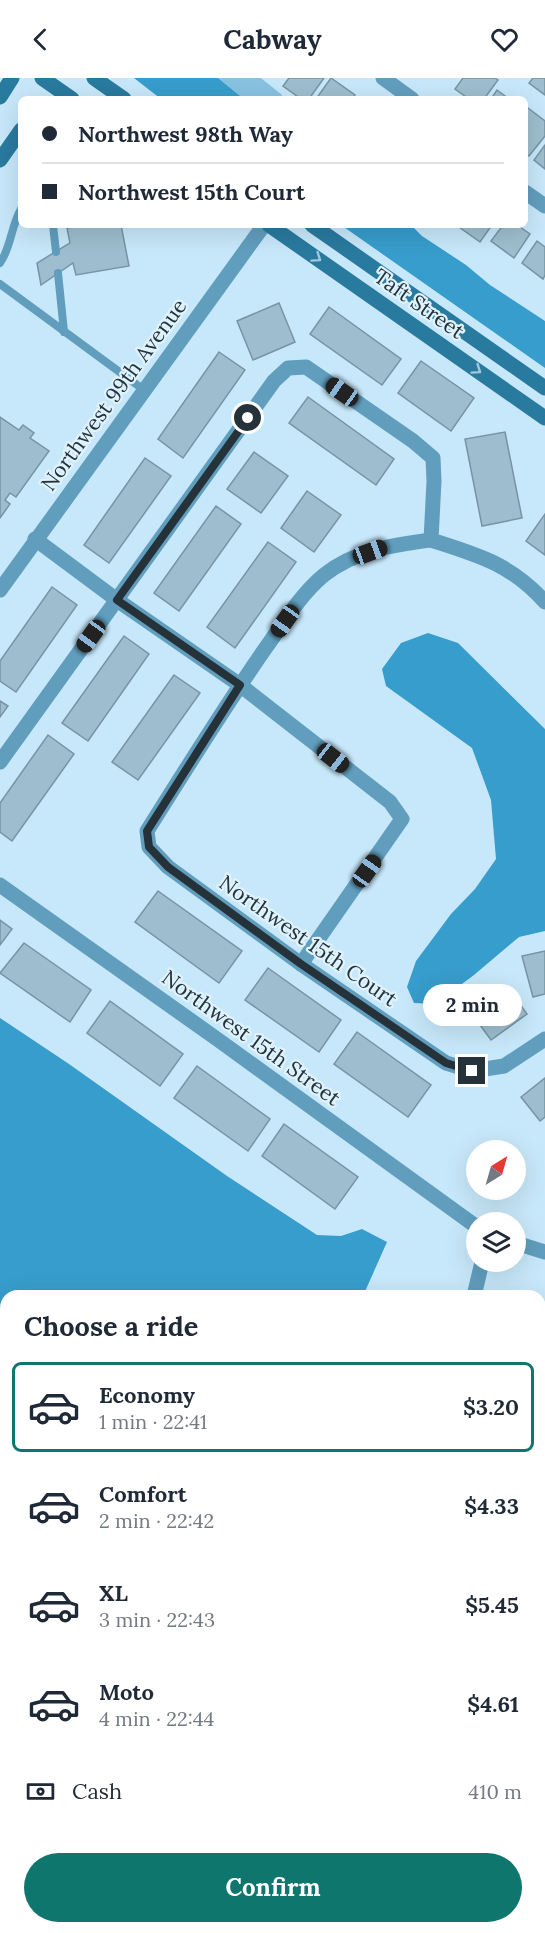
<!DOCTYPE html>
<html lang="en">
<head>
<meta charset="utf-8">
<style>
	body { margin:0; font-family:Lora,serif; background:#f2f2f3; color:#1f2937; height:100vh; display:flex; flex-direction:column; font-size:22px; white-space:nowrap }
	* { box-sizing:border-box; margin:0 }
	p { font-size:20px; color:#747a83 }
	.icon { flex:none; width:33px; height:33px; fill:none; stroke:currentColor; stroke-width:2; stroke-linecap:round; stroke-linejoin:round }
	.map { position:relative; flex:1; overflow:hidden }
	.side { position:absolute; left:0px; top:1212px; width:546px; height:644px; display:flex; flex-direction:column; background:#fff; border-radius:18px 18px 0 0; box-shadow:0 6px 24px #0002 }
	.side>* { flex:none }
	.guide { position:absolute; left:18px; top:18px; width:510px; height:132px; border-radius:9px; box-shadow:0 6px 24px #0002; display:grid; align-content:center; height:132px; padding:0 24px; background:#fff }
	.needle { width:39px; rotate:37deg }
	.fabs { position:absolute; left:466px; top:1062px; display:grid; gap:12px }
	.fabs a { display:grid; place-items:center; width:60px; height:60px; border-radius:50%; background:#fff; box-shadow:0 6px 24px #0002; font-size:30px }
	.end { position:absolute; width:27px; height:27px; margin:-14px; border:8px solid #253239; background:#fff; box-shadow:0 0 0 3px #fff }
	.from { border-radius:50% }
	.bubble { position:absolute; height:42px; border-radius:21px; background:#fff; box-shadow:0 6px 24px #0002; font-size:20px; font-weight:700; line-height:42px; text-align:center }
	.car { position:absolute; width:18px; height:36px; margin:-18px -9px; border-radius:8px; box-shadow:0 0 4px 2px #0007; background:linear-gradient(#222 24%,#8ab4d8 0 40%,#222 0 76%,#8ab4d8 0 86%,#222 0) }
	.guide b { display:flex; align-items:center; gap:21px; height:57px; font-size:22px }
	.guide b+b { border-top:2px solid #e0e1e3 }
	.guide i { width:15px; height:15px; background:#1f2937 }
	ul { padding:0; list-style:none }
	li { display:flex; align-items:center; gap:18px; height:90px; margin:0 12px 9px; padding:0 12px; border:3px solid transparent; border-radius:9px }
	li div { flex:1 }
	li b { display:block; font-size:22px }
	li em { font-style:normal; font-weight:700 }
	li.active { border-color:#0f766e }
	li>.icon { width:54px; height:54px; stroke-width:1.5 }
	h2 { padding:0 24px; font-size:27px; line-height:72px }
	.pay { display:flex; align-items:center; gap:15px; height:66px; padding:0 24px; font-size:22px }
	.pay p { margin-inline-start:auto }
	.primary-button { display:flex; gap:12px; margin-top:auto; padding:12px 24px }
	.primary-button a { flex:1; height:69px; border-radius:36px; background:#0f766e; color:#fff; font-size:24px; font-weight:700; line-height:69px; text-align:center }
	header { display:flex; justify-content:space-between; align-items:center; height:78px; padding:0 24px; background:#fff; font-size:27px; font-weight:700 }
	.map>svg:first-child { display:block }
	.green { fill:#88c2e1 }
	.water { fill:#379dcc }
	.building { fill:#9ebecf; stroke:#7694a4; stroke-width:1.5 }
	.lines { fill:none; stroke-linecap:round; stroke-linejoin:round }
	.path { stroke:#768d99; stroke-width:3; stroke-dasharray:6 3; stroke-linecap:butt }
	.lane { stroke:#619ebe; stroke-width:8 }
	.street { stroke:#619ebe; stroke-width:15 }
	.secondary { stroke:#297a9f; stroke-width:15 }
	.oneway { stroke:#9fc9dd }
	.route { stroke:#253239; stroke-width:8 }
	.labels { text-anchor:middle; stroke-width:4.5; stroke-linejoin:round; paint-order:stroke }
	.street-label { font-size:21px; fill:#253239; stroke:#dff3fe }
</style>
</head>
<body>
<header><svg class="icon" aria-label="back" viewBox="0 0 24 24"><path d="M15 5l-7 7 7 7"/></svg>Cabway<svg class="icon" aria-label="heart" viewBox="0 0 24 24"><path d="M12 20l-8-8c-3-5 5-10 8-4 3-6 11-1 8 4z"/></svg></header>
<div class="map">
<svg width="545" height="1855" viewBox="0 0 545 1855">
	<rect width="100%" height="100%" fill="#c7e8fa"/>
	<g class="green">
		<polygon points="218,0 261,0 282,17 281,21 244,21"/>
		<polygon points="545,1576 545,1801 540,1803 540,1578"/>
		<polygon points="6,1777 6,1850 414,1850 400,1855 0,1855 0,1780"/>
	</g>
	<g class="water">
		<polygon points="134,0 218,0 244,21 161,21"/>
		<polygon points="341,147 411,147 422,158 466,187 490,207 545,243 545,290"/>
		<polygon points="428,555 458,565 545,651 545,853 519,859 474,897 435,926 414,925 407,909 416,883 451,836 475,811 496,781 491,722 472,670 386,608 382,591 401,565"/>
		<polygon points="0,940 69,986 227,1098 317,1157 341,1158 362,1151 387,1164 363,1218 6,1218 6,1653 0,1655"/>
	</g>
	<g class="building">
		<polygon points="289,0 324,0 309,21 301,21 283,8"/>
		<polygon points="331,0 355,17 352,21 316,21"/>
		<polygon points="463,0 495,0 498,2 484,21 469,21 455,11"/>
		<polygon points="533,0 545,0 545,17 529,5"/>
		<polygon points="497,12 509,21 491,21"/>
		<polygon points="528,30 545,43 545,58 529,78 525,75 525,33"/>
		<polygon points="545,67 545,91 534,82"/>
		<polygon points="85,147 121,147 129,188 76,197 73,185 41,207 37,185 70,165 67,150"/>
		<polygon points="460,147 492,147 480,164 459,149"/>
		<polygon points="503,147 517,147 530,156 514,180 491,163"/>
		<polygon points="537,163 545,169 545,197 543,201 522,185"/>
		<polygon points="279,225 295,264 253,282 237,243"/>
		<polygon points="329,229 401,281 382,307 310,256"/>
		<polygon points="219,274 245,292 183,380 158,361"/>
		<polygon points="421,283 474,320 451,353 398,315"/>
		<polygon points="308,319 394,381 376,407 289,345"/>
		<polygon points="0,339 19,352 23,347 34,355 30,360 49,373 16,419 10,415 5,422 10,426 0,440"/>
		<polygon points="505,354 522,440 482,448 465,361"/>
		<polygon points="254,374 288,398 261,435 227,411"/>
		<polygon points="145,380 171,398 109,485 84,467"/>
		<polygon points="307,413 341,437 314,474 281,450"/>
		<polygon points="216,428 241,446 179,533 154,515"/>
		<polygon points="545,436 545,477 526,463"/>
		<polygon points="268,464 296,484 235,570 207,549"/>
		<polygon points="52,509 77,527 16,614 0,603 0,583"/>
		<polygon points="124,558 149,576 88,663 62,645"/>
		<polygon points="174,597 200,615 138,702 112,684"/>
		<polygon points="0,623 8,628 0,639"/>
		<polygon points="48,657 74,676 12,763 0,754 0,725"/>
		<polygon points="158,813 242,873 219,905 135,844"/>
		<polygon points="0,842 12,851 0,867"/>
		<polygon points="24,865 91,912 70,944 0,895"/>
		<polygon points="545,873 545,916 533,919 522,878"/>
		<polygon points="268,890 341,942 319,974 245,922"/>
		<polygon points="510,912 527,936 491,962 472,936 480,930 482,932"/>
		<polygon points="110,923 183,976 160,1008 87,955"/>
		<polygon points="357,954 431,1007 408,1039 334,986"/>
		<polygon points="197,988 270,1041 248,1073 174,1020"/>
		<polygon points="545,1000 545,1039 540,1043 521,1019"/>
		<polygon points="284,1046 358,1099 335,1131 262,1078"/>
		<polygon points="545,1832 545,1855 531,1855 528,1850 540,1850 540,1834"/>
		<polygon points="486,1850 513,1850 515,1855 476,1855"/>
	</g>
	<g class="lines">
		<g class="path">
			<polyline points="540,1787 545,1784"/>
			<polyline points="135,1850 140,1855"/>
			<polyline points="28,1855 29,1850"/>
			<polyline points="311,1855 315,1850"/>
		</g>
		<g class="lane">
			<polyline points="53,147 56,174"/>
			<path d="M0,185C11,170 11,148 21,131"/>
			<polyline points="58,195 64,254"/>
			<polyline points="0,206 144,312"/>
		</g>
		<g class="street">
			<polyline points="383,0 412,21"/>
			<polyline points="525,114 545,128"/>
			<polyline points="35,461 117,522 240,607 390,724 402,741 301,886"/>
			<path d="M431,462C394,467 355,472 324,497C301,516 284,544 267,568C225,628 186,691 147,753L149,769L168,789L301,886L446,985L472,993L504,988L545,961"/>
			<polyline points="0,512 264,147"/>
			<path d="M0,684L274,303L288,290L306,289L413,363L433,380L434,403L431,462C478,477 511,486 545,524"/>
			<polyline points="0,807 217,961 477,1149"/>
			<polyline points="516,1165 545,1174"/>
			<polyline points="474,1218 482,1184"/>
			<polyline points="540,1570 545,1568"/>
			<polyline points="0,1751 6,1748"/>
		</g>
		<g class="secondary">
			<polyline points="42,0 72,21"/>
			<polyline points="94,0 124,21"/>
			<polyline points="0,19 12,0"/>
			<polyline points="0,82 21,52"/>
			<polyline points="269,147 545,340"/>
			<polyline points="312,147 545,310"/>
		</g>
	</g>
	<defs><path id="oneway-chevron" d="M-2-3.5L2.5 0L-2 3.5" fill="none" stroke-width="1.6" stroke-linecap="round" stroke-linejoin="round" transform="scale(1.5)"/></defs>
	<g class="oneway">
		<use href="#oneway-chevron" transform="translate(317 180) rotate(35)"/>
		<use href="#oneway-chevron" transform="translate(477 292) rotate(35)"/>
	</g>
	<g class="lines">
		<polyline class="route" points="248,340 117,522 240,607 147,753 149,769 168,789 301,886 446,985 472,993"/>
	</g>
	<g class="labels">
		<g class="street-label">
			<text transform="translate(419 226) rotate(35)" y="7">Taft Street</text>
			<text transform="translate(114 317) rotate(-54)" y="7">Northwest 99th Avenue</text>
			<text transform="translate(308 863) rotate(35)" y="7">Northwest 15th Court</text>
			<text transform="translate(251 960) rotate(36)" y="7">Northwest 15th Street</text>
		</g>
	</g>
</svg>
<div class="fabs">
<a><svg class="needle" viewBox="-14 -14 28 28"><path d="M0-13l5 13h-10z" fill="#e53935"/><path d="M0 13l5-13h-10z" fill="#747a83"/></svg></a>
<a><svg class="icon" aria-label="layers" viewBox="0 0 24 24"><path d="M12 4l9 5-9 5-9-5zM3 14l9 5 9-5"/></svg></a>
</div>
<i class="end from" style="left:248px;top:340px"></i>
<i class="end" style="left:472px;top:993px"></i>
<div class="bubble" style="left:423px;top:906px;width:99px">2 min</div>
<i class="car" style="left:342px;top:314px;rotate:305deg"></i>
<i class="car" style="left:370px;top:474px;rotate:70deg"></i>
<i class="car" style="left:285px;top:543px;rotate:215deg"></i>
<i class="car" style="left:91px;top:558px;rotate:216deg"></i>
<i class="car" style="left:333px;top:680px;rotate:128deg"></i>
<i class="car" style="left:367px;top:793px;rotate:35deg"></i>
<div class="guide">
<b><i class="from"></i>Northwest 98th Way</b>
<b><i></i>Northwest 15th Court</b>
</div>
<section class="side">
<h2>Choose a ride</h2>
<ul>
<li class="active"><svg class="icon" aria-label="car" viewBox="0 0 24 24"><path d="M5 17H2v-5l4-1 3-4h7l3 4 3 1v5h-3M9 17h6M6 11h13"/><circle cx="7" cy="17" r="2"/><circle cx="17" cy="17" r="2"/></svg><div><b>Economy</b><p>1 min · 22:41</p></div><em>$3.20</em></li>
<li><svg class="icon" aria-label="car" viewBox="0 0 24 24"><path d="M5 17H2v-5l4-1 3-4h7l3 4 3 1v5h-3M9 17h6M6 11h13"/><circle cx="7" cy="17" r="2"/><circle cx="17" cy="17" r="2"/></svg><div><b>Comfort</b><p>2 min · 22:42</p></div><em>$4.33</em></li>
<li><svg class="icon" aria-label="car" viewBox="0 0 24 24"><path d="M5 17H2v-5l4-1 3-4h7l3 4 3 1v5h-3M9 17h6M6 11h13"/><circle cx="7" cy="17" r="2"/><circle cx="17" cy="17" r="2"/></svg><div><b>XL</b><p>3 min · 22:43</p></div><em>$5.45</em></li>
<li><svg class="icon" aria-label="car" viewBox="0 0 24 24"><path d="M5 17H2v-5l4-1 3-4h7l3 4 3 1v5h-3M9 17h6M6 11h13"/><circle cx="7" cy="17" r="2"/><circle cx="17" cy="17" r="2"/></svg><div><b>Moto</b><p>4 min · 22:44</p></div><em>$4.61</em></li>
</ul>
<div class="pay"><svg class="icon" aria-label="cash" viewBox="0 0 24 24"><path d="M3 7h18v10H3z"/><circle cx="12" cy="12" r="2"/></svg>Cash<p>410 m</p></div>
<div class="primary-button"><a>Confirm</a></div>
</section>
</div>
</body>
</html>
